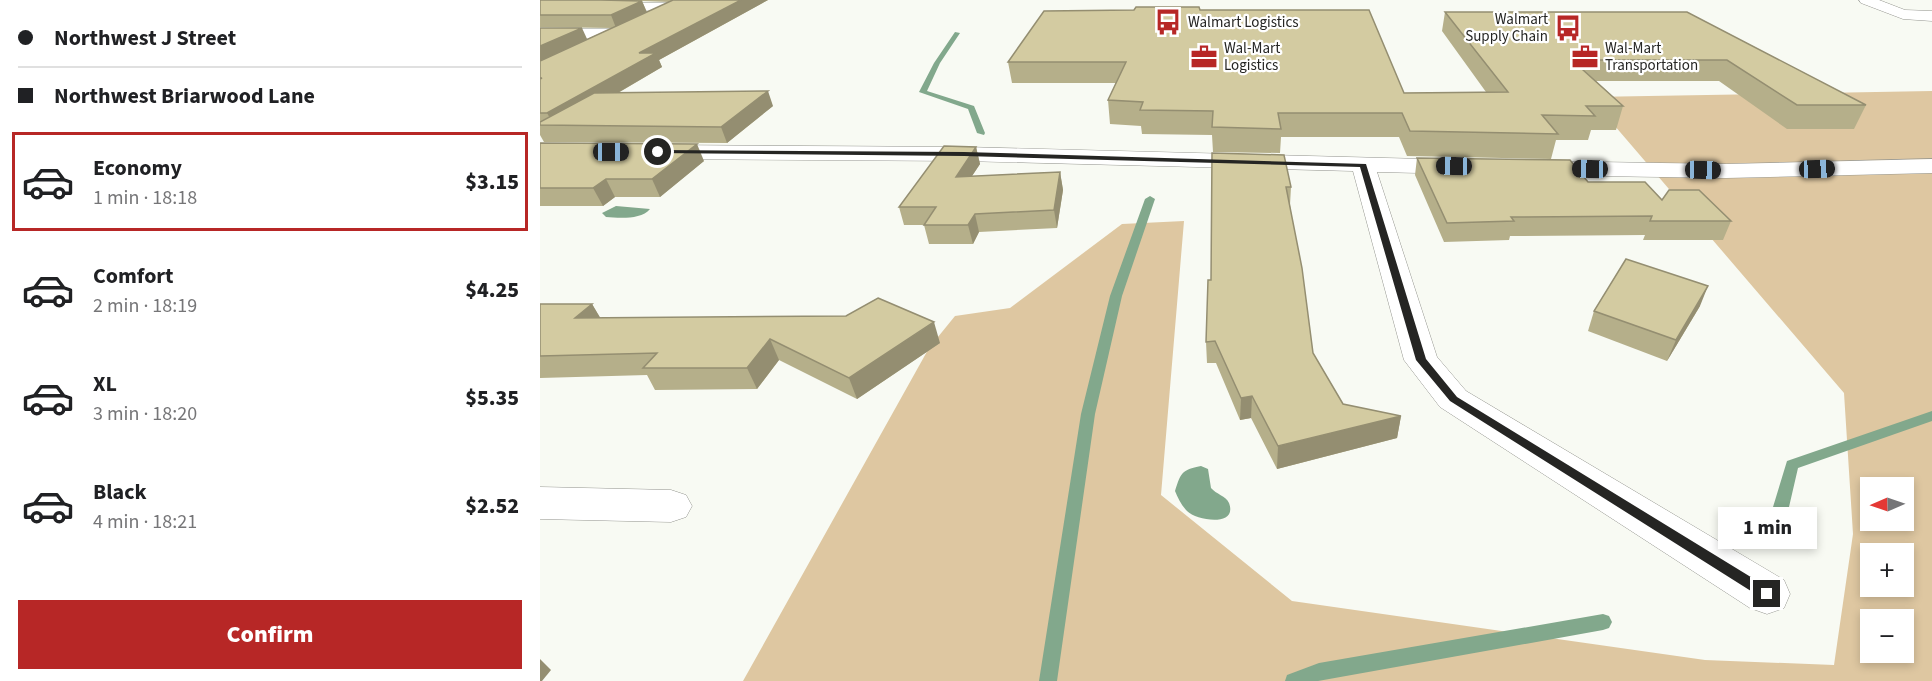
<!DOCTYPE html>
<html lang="en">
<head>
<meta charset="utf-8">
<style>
	body { margin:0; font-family:"Source Sans 3",sans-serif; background:#f2f2f2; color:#202124; height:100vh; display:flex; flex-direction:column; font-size:22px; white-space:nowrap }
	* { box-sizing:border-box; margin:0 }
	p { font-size:20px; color:#757577 }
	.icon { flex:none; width:33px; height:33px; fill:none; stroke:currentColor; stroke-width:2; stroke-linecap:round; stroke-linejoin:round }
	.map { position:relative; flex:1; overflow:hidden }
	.side { display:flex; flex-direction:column; background:#fff; width:540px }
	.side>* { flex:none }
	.guide { display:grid; align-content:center; height:132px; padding:0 18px; background:#fff }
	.needle { width:39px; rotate:268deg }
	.buttons { position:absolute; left:1320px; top:477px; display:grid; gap:12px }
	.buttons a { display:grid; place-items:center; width:54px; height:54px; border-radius:0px; background:#fff; box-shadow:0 3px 9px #0003; font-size:30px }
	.end { position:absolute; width:27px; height:27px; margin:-14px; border:8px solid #252523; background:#fff; box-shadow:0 0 0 3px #fff }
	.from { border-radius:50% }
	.bubble { position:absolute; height:42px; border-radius:0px; background:#fff; box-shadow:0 3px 9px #0003; font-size:20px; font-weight:800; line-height:42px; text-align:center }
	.car { position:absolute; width:18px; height:36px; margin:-18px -9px; border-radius:8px; box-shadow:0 0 4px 2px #0007; background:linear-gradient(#222 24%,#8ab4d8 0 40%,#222 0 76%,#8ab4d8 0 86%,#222 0) }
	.guide b { display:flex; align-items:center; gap:21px; height:57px; font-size:22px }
	.guide b+b { border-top:2px solid #e0e0e0 }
	.guide i { width:15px; height:15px; background:#202124 }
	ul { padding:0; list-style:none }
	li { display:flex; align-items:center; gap:18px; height:99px; margin:0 12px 9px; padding:0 6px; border:3px solid transparent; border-radius:0px }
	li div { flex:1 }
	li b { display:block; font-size:22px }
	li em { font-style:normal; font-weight:800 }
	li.on { border-color:#b72726 }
	li>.icon { width:54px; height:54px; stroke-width:1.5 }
	.button { display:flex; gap:12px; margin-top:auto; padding:12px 18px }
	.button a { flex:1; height:69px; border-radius:0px; background:#b72726; color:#fff; font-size:24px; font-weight:800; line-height:69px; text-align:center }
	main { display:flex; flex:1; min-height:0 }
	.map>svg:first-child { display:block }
	.forest { fill:#dec7a1; fill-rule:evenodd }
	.water { fill:#82a88c }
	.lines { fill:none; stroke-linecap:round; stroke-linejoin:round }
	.stream { fill:#82a88c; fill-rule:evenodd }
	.minor-casing { stroke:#959690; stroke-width:1 }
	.minor { fill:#fff; fill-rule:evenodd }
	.wall { fill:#b5af8a; fill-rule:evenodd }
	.shaded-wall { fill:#948e71 }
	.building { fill:#d3cba1; stroke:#948e71; stroke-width:1.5 }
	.route { fill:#252523 }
	.labels { text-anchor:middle; stroke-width:4.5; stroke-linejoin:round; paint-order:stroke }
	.far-poi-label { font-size:15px; fill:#252523; stroke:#fff; text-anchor:start }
</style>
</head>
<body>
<main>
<section class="side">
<div class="guide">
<b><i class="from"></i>Northwest J Street</b>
<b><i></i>Northwest Briarwood Lane</b>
</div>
<ul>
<li class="on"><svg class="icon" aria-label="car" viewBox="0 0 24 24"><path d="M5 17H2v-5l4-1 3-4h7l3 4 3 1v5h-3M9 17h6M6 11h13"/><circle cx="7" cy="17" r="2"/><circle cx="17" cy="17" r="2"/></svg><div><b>Economy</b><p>1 min · 18:18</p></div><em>$3.15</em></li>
<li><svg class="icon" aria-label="car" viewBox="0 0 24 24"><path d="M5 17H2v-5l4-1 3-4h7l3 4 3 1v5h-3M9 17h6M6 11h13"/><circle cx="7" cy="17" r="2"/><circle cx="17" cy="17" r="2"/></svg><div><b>Comfort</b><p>2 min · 18:19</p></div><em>$4.25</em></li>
<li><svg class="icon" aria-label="car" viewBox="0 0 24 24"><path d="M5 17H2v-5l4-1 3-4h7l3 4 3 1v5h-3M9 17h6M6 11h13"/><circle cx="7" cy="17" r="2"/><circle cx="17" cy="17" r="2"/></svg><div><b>XL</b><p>3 min · 18:20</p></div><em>$5.35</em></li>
<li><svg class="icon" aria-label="car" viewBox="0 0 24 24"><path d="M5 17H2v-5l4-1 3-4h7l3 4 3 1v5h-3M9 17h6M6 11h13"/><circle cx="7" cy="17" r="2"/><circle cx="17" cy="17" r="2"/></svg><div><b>Black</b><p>4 min · 18:21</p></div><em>$2.52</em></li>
</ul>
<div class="button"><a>Confirm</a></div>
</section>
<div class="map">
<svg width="1392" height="681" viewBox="0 0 1392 681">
	<rect width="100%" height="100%" fill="#f8faf3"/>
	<path class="forest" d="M1392,91V681H203L389,348L415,316L470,308L582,224L644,221L621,495L752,601L1165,660L1294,665L1313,534L1304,393L1050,97ZM1330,488H1364V520H1330ZM1330,554H1364V586H1330ZM1330,620H1364V652H1330Z"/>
	<g class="water">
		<path d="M76,206L110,209C101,220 79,218 66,217L62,213Z"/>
		<path d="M661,466L668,469L671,488C676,494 686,496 689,503C698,527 657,521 647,511C641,505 638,498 635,491C641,473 641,470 661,466Z"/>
	</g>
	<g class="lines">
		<g class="stream">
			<polygon points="415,32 420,33 400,63 387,91 434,106 445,133 444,135 437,133 428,109 379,92 394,63"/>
			<polygon points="610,196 615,199 582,296 555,414 517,681 499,681 541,414 570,296 605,199"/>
			<polygon points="1392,411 1392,421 1258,468 1249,507 1246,511 1241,513 1236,511 1233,507 1247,461"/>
			<polygon points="1063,614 1069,616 1072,622 1069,628 1063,630 778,681 745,681 747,675 779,663"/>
		</g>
		<g class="minor-casing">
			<g id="minor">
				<polygon points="34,0 52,0 50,3 138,3 145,7 138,11 26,10 24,7"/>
				<polygon points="1319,0 1339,0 1365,10 1392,11 1392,21 1363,19 1321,3"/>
				<polygon points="0,29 82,29 90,34 82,39 0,39"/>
				<polygon points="116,145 424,147 922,160 930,162 934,167 930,172 922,174 837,172 897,357 926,391 1244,580 1250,594 1244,608 1227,614 1210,608 900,407 864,360 813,171 424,161 116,159 108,157 105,152 108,147"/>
				<polygon points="1392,159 1392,173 1186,178 992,175 984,173 980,168 984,163 992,161 1186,164"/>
				<polygon points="0,487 131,490 146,495 152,506 146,517 131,522 0,519"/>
			</g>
		</g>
		<use href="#minor" class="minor"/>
	</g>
	<g class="wall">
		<path d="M0,0H228L119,60L122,67L78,93L233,106L187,143L4,142L0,135V28L47,39L72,28L0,27ZM102,1L129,2L107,12Z"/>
		<polygon points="660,10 864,93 946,92 902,31 905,12 1147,12 1326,105 1314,129 1247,129 1179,81 1056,81 1083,106 1076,130 1051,130 1048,140 1016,140 1011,159 867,156 859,137 741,137 740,153 673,152 672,135 602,134 601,126 570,124 568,100 576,83 472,83 468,62"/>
		<polygon points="0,143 164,161 120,197 75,197 63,206 0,206"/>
		<polygon points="436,147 440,164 432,176 520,172 523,190 517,228 439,232 433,244 389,244 384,225 364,225 359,207"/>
		<polygon points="672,153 751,187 750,205 773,353 803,404 861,416 857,438 737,469 711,418 700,420 676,363 667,363 666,342 671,280"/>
		<polygon points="877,158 1048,182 1122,200 1191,221 1183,240 1103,240 1105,235 970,236 969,240 904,242 875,175"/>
		<polygon points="0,304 52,304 60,318 400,343 317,399 239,360 217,389 115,390 107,375 0,378"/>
		<polygon points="1160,306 1127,361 1048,331 1054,311"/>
	</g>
	<g class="shaded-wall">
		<polygon points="201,0 228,0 119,60 122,67 21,126 14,125 7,113 99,53"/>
		<polygon points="102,1 107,13 76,28 71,15"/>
		<polygon points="42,28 48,41 0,64 0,46"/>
		<polygon points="228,91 233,106 187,143 181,127"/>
		<polygon points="157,144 164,161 120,197 112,179"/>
		<polygon points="436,147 440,164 420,194 416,177"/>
		<polygon points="520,172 523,190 517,228 514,210"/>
		<polygon points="66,179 75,197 63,206 53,188"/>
		<polygon points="435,214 439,232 433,244 428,225"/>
		<polygon points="1168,286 1160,306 1127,361 1136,340"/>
		<polygon points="52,304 64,324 35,318"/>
		<polygon points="394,322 400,343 317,399 309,378"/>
		<polygon points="230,339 239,360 217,389 207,368"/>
		<polygon points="712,396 711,418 700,420 701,398"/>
		<polygon points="861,416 857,438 737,469 738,446"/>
		<polygon points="0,659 11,670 2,681 0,681"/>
	</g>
	<g class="building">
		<polygon points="0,0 61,0 102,1 71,15 0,15"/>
		<polygon points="133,0 201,0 99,53 116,53 7,113 0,113 0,79 2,78 0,78 0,61"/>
		<polygon points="596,7 659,7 660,10 829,10 864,93 968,92 905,12 1147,12 1326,105 1257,105 1187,60 1032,60 1083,106 1046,106 1055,116 1002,115 1018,134 870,131 862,113 738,113 741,129 672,127 673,111 600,110 603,102 568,100 586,62 468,62 504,11 594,10"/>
		<polygon points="0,28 42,28 0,46"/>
		<polygon points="228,91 181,127 0,125 0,122 54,93"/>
		<polygon points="0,143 157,144 112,179 66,179 53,188 0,188"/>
		<polygon points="404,146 436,147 416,177 520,172 514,210 435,214 428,225 384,225 396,207 359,207"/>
		<polygon points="672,153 744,155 751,187 746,187 762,268 773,353 803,404 861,416 738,446 712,396 701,398 675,341 666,342 668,280 671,280"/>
		<polygon points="877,158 1030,160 1048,182 1105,182 1122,200 1129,190 1159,190 1191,221 1110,221 1112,216 971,217 974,221 907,223"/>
		<polygon points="1086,259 1168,286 1136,340 1054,311"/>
		<polygon points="338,298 394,322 309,378 230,339 207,368 103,368 117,353 0,356 0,304 52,304 35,318 306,316"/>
	</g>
	<polygon class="route" points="118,150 424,152 826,164 886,359 917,397 1232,590 1234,594 1232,598 1222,598 910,401 876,360 820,167 424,156 115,153"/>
	<defs>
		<g id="bus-bare" transform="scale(2.07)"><path d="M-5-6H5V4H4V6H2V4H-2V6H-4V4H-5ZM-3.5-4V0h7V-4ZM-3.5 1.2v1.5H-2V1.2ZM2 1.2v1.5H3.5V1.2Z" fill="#b72726" stroke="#fff" stroke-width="2.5" paint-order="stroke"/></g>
		<g id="office-bare" transform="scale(2.07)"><path d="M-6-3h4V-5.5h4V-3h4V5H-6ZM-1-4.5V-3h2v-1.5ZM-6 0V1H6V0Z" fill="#b72726" stroke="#fff" stroke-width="2.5" paint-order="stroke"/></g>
	</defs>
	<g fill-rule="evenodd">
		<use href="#bus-bare" x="628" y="22"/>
		<use href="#bus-bare" x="1028" y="28"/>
		<use href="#office-bare" x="664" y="57"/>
		<use href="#office-bare" x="1045" y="57"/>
	</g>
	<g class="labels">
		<g class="far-poi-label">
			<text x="1008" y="24" text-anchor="end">Walmart<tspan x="1008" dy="17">Supply Chain</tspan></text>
			<text x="648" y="27">Walmart Logistics</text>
			<text x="684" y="53">Wal-Mart<tspan x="684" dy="17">Logistics</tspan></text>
			<text x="1065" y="53">Wal-Mart<tspan x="1065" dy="17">Transportation</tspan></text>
		</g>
	</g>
</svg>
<div class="buttons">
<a><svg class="needle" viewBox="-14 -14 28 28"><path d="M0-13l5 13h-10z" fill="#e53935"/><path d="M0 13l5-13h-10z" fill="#757577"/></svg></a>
<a>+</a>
<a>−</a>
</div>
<i class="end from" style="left:118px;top:152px"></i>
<i class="end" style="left:1227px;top:594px"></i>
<div class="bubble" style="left:1178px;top:507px;width:99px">1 min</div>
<i class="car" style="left:71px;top:152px;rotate:90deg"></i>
<i class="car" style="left:914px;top:166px;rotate:271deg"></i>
<i class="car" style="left:1050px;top:169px;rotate:271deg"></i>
<i class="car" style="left:1277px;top:169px;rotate:88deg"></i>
<i class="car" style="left:1163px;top:170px;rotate:91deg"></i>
</div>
</main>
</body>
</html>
